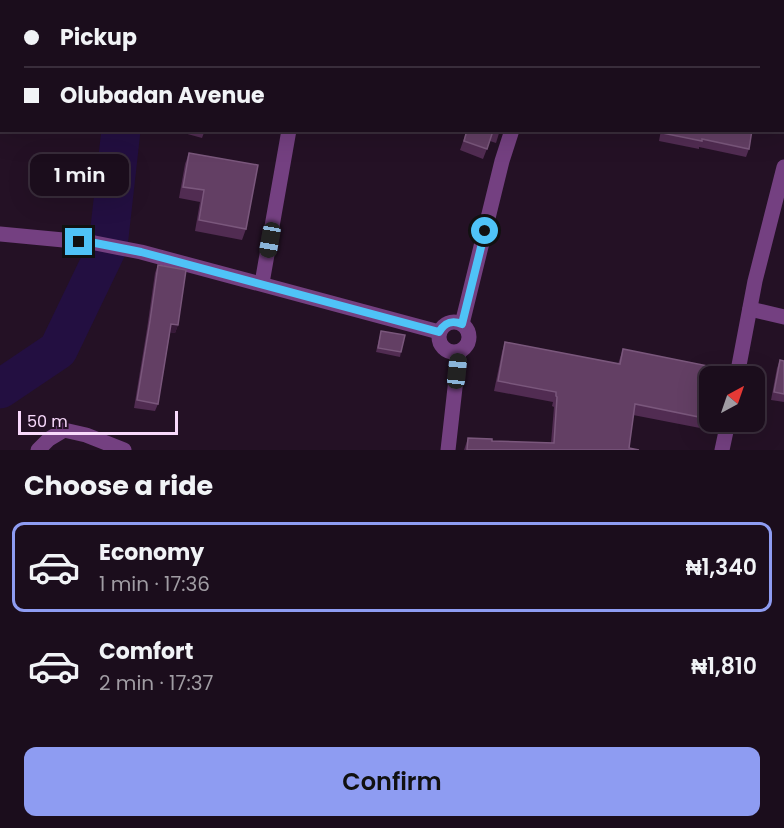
<!DOCTYPE html>
<html lang="en">
<head>
<meta charset="utf-8">
<style>
	body { margin:0; font-family:Poppins,sans-serif; background:#281b29; color:#f1f3f6; height:100vh; display:flex; flex-direction:column; font-size:22px; white-space:nowrap }
	* { box-sizing:border-box; margin:0 }
	p { font-size:20px; color:#a09ca3 }
	.icon { flex:none; width:33px; height:33px; fill:none; stroke:currentColor; stroke-width:2; stroke-linecap:round; stroke-linejoin:round }
	.map { position:relative; height:450px; overflow:hidden }
	.details { display:flex; flex-direction:column; background:#1b0d1c; flex:1 }
	.details>* { flex:none }
	.hud { position:absolute; left:0px; top:0px; width:784px; height:132px; box-shadow:0 6px 24px #0002,0 0 0 2px #392d3b; display:grid; align-content:center; height:132px; padding:0 24px; background:#1b0d1c }
	.needle { width:39px; rotate:40deg }
	.fabs { position:absolute; left:699px; top:366px; display:grid; gap:12px }
	.fabs a { display:grid; place-items:center; width:66px; height:66px; border-radius:12px; background:#1b0d1c; box-shadow:0 6px 24px #0002,0 0 0 2px #392d3b; font-size:30px }
	.scale { position:absolute; left:18px; bottom:15px; width:160px; box-sizing:border-box; padding-left:6px; border:3px solid #f8d9fc; border-top:0; font-size:16px; line-height:21px; white-space:nowrap; color:#f8d9fc; -webkit-text-stroke:4px #241125; paint-order:stroke }
	.end { position:absolute; width:27px; height:27px; margin:-14px; border:8px solid #4fc3f7; background:#111; box-shadow:0 0 0 3px #111 }
	.from { border-radius:50% }
	.bubble { position:absolute; height:42px; border-radius:12px; background:#1b0d1c; box-shadow:0 6px 24px #0002,0 0 0 2px #392d3b; font-size:20px; font-weight:600; line-height:42px; text-align:center }
	.car { position:absolute; width:18px; height:36px; margin:-18px -9px; border-radius:8px; box-shadow:0 0 4px 2px #0007; background:linear-gradient(#222 24%,#8ab4d8 0 40%,#222 0 76%,#8ab4d8 0 86%,#222 0) }
	.hud b { display:flex; align-items:center; gap:21px; height:57px; font-size:22px }
	.hud b+b { border-top:2px solid #392d3b }
	.hud i { width:15px; height:15px; background:#f1f3f6 }
	ul { padding:0; list-style:none }
	li { display:flex; align-items:center; gap:18px; height:90px; margin:0 12px 9px; padding:0 12px; border:3px solid transparent; border-radius:12px }
	li div { flex:1 }
	li b { display:block; font-size:22px }
	li em { font-style:normal; font-weight:600 }
	li.current { border-color:#8e9cf2 }
	li>.icon { width:54px; height:54px; stroke-width:1.5 }
	h2 { padding:0 24px; font-size:27px; line-height:72px }
	.button { display:flex; gap:12px; margin-top:auto; padding:12px 24px }
	.button a { flex:1; height:69px; border-radius:12px; background:#8e9cf2; color:#111; font-size:24px; font-weight:600; line-height:69px; text-align:center }
	.map>svg:first-child { display:block }
	.lines { fill:none; stroke-linecap:round; stroke-linejoin:round }
	.river { stroke:#230f41; stroke-width:39 }
	.minor { stroke:#744081; stroke-width:15 }
	.wall { fill:#512c52 }
	.shaded-wall { fill:#371938 }
	.building { fill:#633f64; stroke:#7a577c; stroke-width:1.5 }
	.route { stroke:#4fc3f7; stroke-width:8 }
</style>
</head>
<body>
<div class="map">
<svg width="784" height="450" viewBox="0 0 784 450">
	<rect width="100%" height="100%" fill="#241125"/>
	<g class="lines">
		<g class="river">
			<polyline points="137,2 138,0"/>
			<polyline points="0,389 58,350 108,246 121,130"/>
		</g>
		<g class="minor">
			<polyline points="40,2 40,0"/>
			<polyline points="320,2 321,0"/>
			<polyline points="553,2 554,0"/>
			<polyline points="0,79 2,79"/>
			<polyline points="783,84 784,84"/>
			<polyline points="0,234 95,243 141,252 439,332"/>
			<polyline points="262,283 289,130"/>
			<polyline points="750,309 784,317"/>
			<circle cx="454" cy="337" r="15"/>
			<polyline points="462,324 502,161 512,130"/>
			<polyline points="737,376 755,281 784,167"/>
			<polyline points="38,450 49,439 64,430 86,435 124,450"/>
			<polyline points="448,450 459,352"/>
			<polyline points="722,450 728,422"/>
		</g>
	</g>
	<g class="wall">
		<polygon points="243,0 287,0 286,2 246,2"/>
		<polygon points="372,0 489,0 493,2 371,2"/>
		<polygon points="688,0 784,0 784,32 783,32 783,2 688,2"/>
		<polygon points="173,130 205,130 202,138"/>
		<polygon points="467,130 500,130 496,143 490,141 483,159 460,150"/>
		<polygon points="661,130 752,130 749,149 746,157 699,147 699,149 659,141"/>
		<polygon points="189,153 246,229 242,240 195,231 200,202 179,198 185,164"/>
		<polygon points="158,265 178,325 175,333 170,332 158,404 155,411 134,408 147,329 155,273"/>
		<polygon points="381,331 401,352 400,357 376,352"/>
		<polygon points="505,342 618,364 623,349 704,418 700,428 633,415 629,448 639,450 464,450 468,438 492,441 551,443 554,407 552,406 553,402 494,391 502,352"/>
		<polygon points="780,360 784,361 784,402 771,400 777,368"/>
	</g>
	<polygon class="shaded-wall" points="171,324 178,325 175,333 168,332"/>
	<g class="building">
		<polygon points="258,0 286,0 285,2 258,2"/>
		<polygon points="382,0 489,0 493,2 386,2"/>
		<polygon points="690,0 784,0 784,21 783,20 783,2 690,2"/>
		<polygon points="467,130 500,130 500,133 493,131 487,149 464,141"/>
		<polygon points="663,130 752,130 749,149 702,139 702,141 662,133"/>
		<polygon points="189,153 258,165 246,229 199,220 204,190 183,187"/>
		<polygon points="158,265 186,270 178,325 171,324 158,404 137,400 150,321"/>
		<polygon points="381,331 405,335 401,352 378,348"/>
		<polygon points="505,342 620,364 623,349 713,367 711,376 710,376 710,387 704,418 635,404 629,448 639,450 467,450 468,438 492,439 492,441 554,443 557,397 556,396 556,392 498,381"/>
		<polygon points="780,360 784,361 784,394 774,392"/>
	</g>
	<g class="lines">
		<path class="route" d="M79,242L95,243L141,252L439,332C445,322 452,320 462,324L485,231"/>
	</g>
</svg>
<div class="fabs">
<a><svg class="needle" viewBox="-14 -14 28 28"><path d="M0-13l5 13h-10z" fill="#e53935"/><path d="M0 13l5-13h-10z" fill="#a09ca3"/></svg></a>
</div>
<div class="scale">50 m</div>
<i class="end from" style="left:485px;top:231px"></i>
<i class="end" style="left:79px;top:242px"></i>
<div class="bubble" style="left:30px;top:154px;width:99px">1 min</div>
<i class="car" style="left:270px;top:240px;rotate:190deg"></i>
<i class="car" style="left:457px;top:371px;rotate:6deg"></i>
<div class="hud">
<b><i class="from"></i>Pickup</b>
<b><i></i>Olubadan Avenue</b>
</div>
</div>
<section class="details">
<h2>Choose a ride</h2>
<ul>
<li class="current"><svg class="icon" aria-label="car" viewBox="0 0 24 24"><path d="M5 17H2v-5l4-1 3-4h7l3 4 3 1v5h-3M9 17h6M6 11h13"/><circle cx="7" cy="17" r="2"/><circle cx="17" cy="17" r="2"/></svg><div><b>Economy</b><p>1 min · 17:36</p></div><em>₦1,340</em></li>
<li><svg class="icon" aria-label="car" viewBox="0 0 24 24"><path d="M5 17H2v-5l4-1 3-4h7l3 4 3 1v5h-3M9 17h6M6 11h13"/><circle cx="7" cy="17" r="2"/><circle cx="17" cy="17" r="2"/></svg><div><b>Comfort</b><p>2 min · 17:37</p></div><em>₦1,810</em></li>
</ul>
<div class="button"><a>Confirm</a></div>
</section>
</body>
</html>
